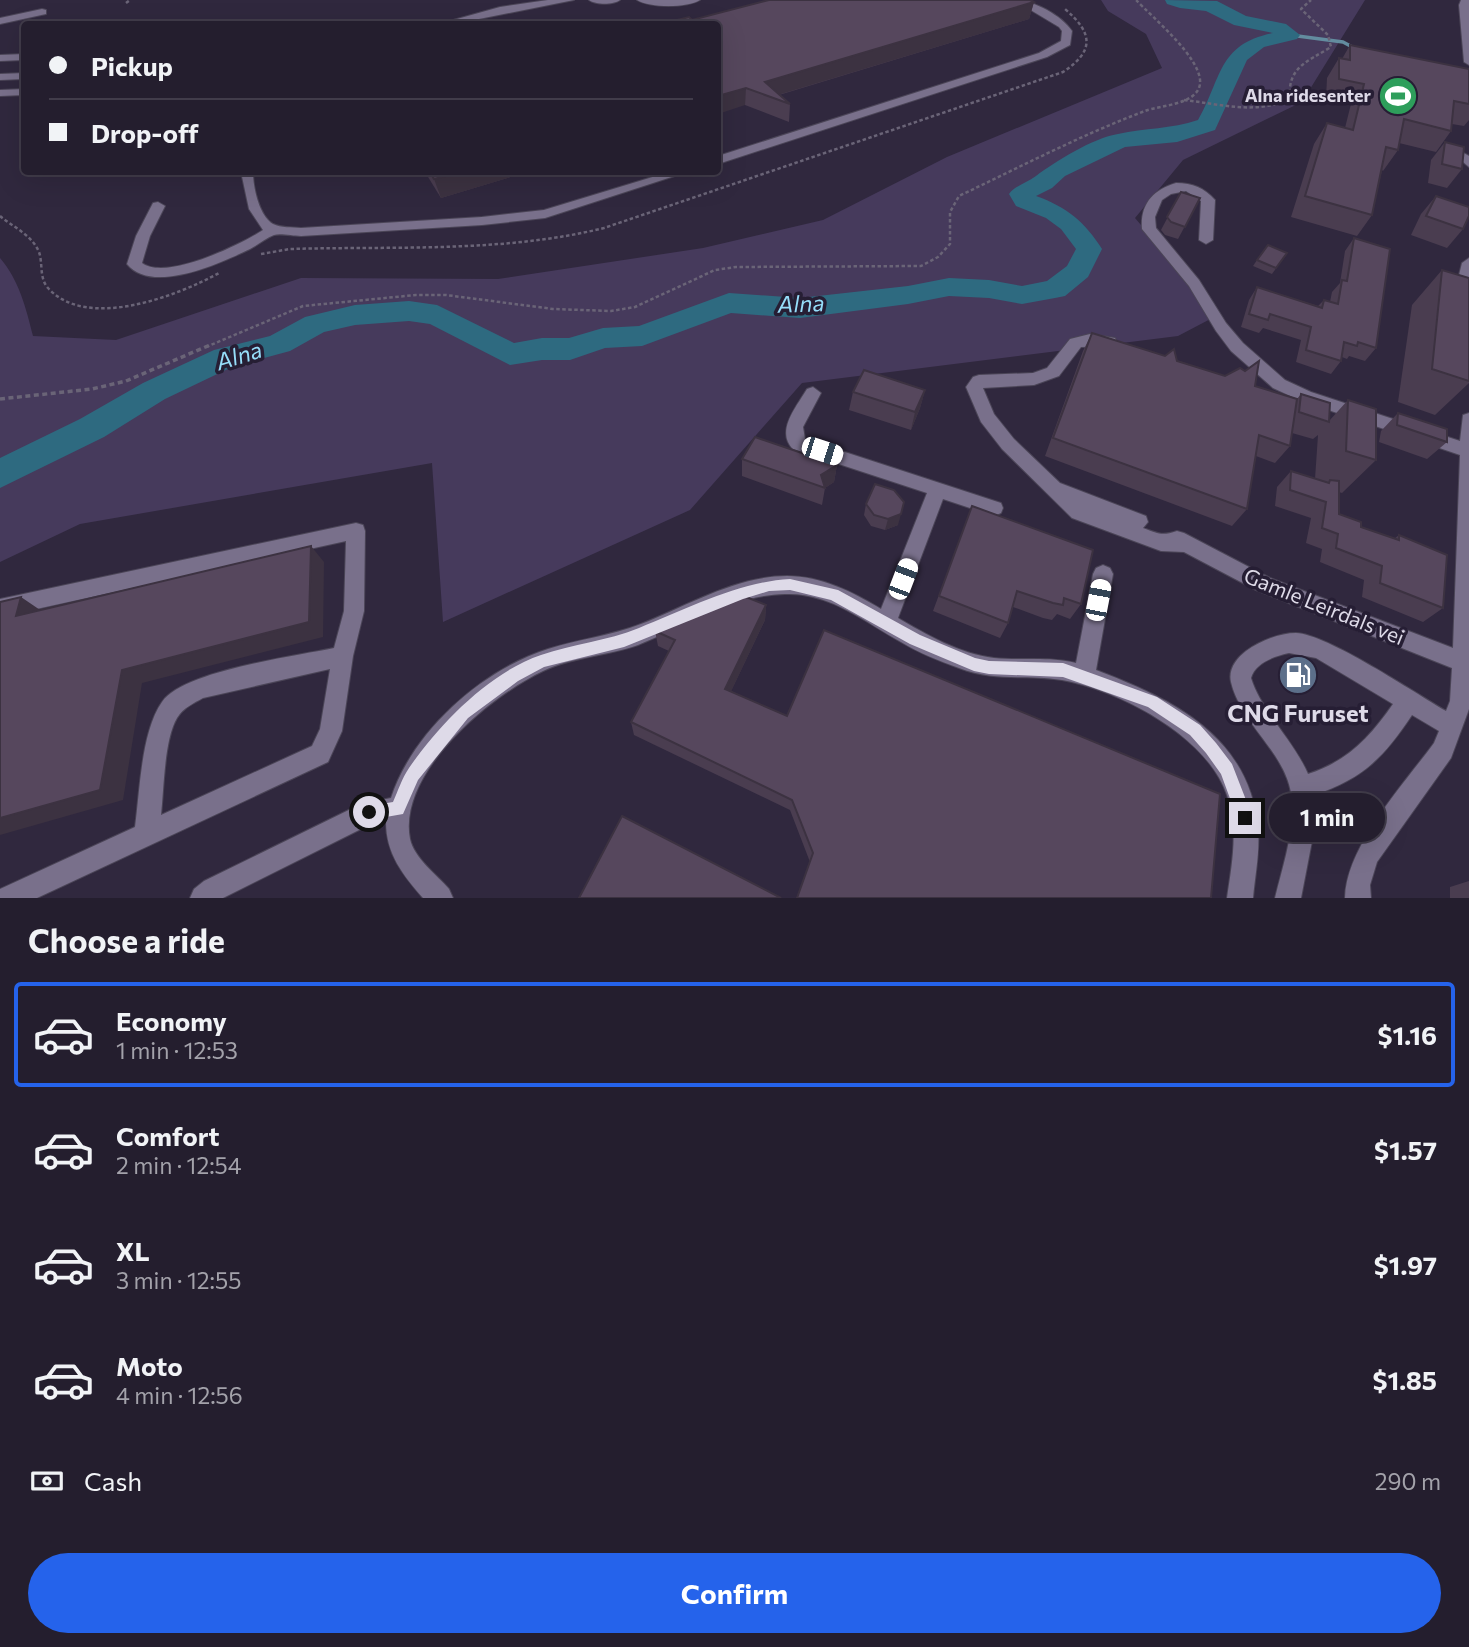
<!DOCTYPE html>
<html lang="en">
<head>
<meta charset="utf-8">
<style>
	body { margin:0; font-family:Commissioner,sans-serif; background:#2c2736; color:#f1f3f6; height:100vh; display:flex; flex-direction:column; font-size:26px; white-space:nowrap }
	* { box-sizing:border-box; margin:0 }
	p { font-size:23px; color:#a3a2aa }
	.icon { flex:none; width:38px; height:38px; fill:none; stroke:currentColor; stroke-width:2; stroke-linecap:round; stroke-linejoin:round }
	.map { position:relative; height:898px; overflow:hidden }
	.details { display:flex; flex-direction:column; background:#241e2e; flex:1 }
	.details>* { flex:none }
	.banner { position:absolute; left:21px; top:21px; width:700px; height:154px; border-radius:7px; box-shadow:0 7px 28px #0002,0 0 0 2px #413c4a; display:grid; align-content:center; height:154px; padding:0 28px; background:#241e2e }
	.end { position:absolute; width:32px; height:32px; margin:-16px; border:9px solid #dedae8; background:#111; box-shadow:0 0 0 4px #111 }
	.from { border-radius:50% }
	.bubble { position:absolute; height:49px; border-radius:24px; background:#241e2e; box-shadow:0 7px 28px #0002,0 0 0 2px #413c4a; font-size:23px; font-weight:700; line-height:49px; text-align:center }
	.car { position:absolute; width:21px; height:42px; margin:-21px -10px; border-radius:9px; box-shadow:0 0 5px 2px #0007; background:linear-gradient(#fff 24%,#345 0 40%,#fff 0 76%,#345 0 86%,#fff 0) }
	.banner b { display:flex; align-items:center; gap:24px; height:66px; font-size:26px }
	.banner b+b { border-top:2px solid #413c4a }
	.banner i { width:18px; height:18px; background:#f1f3f6 }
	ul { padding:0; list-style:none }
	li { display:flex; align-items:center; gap:21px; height:105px; margin:0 14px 10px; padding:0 14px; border:4px solid transparent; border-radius:7px }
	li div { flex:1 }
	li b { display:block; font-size:26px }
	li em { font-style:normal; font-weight:700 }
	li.on { border-color:#2563eb }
	li>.icon { width:63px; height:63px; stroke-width:1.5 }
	h2 { padding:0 28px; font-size:32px; line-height:84px }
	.pay { display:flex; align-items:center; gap:18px; height:77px; padding:0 28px; font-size:26px }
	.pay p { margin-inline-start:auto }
	.button { display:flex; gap:14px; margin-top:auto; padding:14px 28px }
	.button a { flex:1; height:80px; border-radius:42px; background:#2563eb; color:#fff; font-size:28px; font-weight:700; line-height:80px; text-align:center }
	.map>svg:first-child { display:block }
	.green { fill:#463a5c }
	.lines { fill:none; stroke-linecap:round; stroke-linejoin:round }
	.stream { stroke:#638c9f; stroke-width:3.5 }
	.river { fill:#2e6a80; fill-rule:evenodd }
	.minor-casing { stroke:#4b4557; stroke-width:2 }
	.path-far1 { stroke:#6a6477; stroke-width:2.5; stroke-dasharray:3.5 2.5; stroke-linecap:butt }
	.path { stroke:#6a6477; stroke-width:3.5; stroke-dasharray:5 3.5; stroke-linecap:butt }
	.minor { fill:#79708b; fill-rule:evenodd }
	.wall { fill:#4a3d50 }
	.shaded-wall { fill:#3c3241 }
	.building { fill:#56475d; stroke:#3c3241; stroke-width:2 }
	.route { fill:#dedae8 }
	.labels { text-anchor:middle; stroke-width:7; stroke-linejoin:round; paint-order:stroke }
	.far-poi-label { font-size:18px; font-weight:bold; fill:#dedae8; stroke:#261e34; text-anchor:end }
	.street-label { font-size:21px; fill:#dedae8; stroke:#261e34 }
	.water-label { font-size:23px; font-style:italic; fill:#96ddf9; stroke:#261e34 }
	.near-poi-label { font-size:24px; font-weight:bold; fill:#dedae8; stroke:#261e34 }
</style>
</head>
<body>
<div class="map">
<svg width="1469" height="898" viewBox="0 0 1469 898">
	<rect width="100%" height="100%" fill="#30283e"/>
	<path class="green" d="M1101,0H1365L1302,102L1183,160L1135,218L1218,315L1178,336L802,383L690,510L443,622L432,463L80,524L0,562V258C19,280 26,308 33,336L116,340L301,278L498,279L703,248L823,220L947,157L1162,68L1146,34L1108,11Z"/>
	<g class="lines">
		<polyline class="stream" points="1290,35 1343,42 1356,49"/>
		<path class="river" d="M1165,0L1217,1L1246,16L1286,24L1300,35L1297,39L1264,47L1247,60L1215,130L1177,142L1125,147L1065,176L1052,188L1036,196C1067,207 1085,222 1102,249L1088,277L1065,296L1055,298L1022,304L989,298L949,296L908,304L800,318L731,313L642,346L605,348L570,360H542L510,365L430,324L409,321L355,325L324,332L290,351L234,366L165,399L104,437L0,488V458L80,419L143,383L214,350L270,336L305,317L355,305L409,301L437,305L514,343L542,338H569L603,328L639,326L729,293L800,298L908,286L949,278L989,280L1022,286L1047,281L1067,266L1076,249L1061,229L1046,218L1016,206L1009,194C1016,185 1027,183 1036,176C1056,161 1093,138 1118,134C1145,128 1171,129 1198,120C1222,79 1217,44 1273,33L1234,25L1206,11L1180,8L1167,4Z"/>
		<g class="minor-casing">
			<g id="minor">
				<polygon points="548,0 574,0 454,24 439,24 500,7"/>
				<path d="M589,0H620C613,5 596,5 589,0Z"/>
				<path d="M637,0H700C687,8 650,8 637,0Z"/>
				<path d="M1014,0C1033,0 1061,15 1072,31L1070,45L1047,57L718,164V156L1039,53L1061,41L1062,31L1059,27Z"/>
				<polygon points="1461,0 1469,0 1469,65 1464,62 1459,5"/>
				<polygon points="42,9 46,10 46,14 0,24 0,18"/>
				<polygon points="24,54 24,60 0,61 0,55"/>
				<polygon points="24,73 24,79 0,80 0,74"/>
				<polygon points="24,89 24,95 0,96 0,90"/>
				<polygon points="1462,152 1469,156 1469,167 1456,156"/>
				<path d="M241,172H253C253,187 259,216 273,224C281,228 292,227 301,228L482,217L544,210L669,172H687L545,218L482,225L301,236C293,236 280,233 274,235C266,238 258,245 250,249C221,263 152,295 127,264L136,236L153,203L158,202L165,206L150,236L142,263C166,281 240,245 263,230L249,209Z"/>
				<path d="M1176,183C1193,183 1204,188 1215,200L1213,240L1206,244L1199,240L1201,201L1186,191L1171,194L1162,200L1155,217L1156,228L1199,280L1226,323L1243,343L1285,380L1311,392L1460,441L1463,415L1469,413V709L1451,758L1377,862L1370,885L1371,898H1345C1346,846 1404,784 1434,743L1439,731L1412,715C1384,757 1363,779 1314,795V831L1301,898H1275C1283,865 1296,828 1291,793C1284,751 1241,724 1231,682C1228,669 1237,658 1246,651C1260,641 1280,633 1296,633C1327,634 1415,693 1446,711L1450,701L1452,668L1256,590L1184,552L1161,551L1072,518L1002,449L981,422L966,387L973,377L979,375L1033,373L1047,368L1070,339L1090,334L1115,338L1117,342L1115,346L1081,347L1059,376L1034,385L983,388L994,414L1014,439L1060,483L1146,516L1148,522L1143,528C1159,534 1162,536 1177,531L1184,533L1270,578L1453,648L1460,455L1299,400L1273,388L1231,351L1216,331L1189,286L1142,229C1140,204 1153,190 1176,183ZM1289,653L1316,658L1393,704C1370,737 1348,761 1308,774C1294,741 1261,711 1251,678C1255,663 1275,656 1289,653Z"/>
				<polygon points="1469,258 1469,302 1462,297 1458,279 1462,263"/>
				<path d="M813,387L821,393L803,427L805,439L1001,503L1003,508L1001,513L994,516L943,499L898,618C927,635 960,654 994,658C1022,661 1048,656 1076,663L1093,574L1096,568L1103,565L1110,568L1113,574L1096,670C1172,699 1250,736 1258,829C1260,852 1255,875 1253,898H1227C1232,863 1239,829 1227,795C1207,736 1119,690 1062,680C1025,674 995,682 959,668C939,661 919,653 901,642C865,622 829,592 785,594C733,595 685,626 638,645C607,656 572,657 543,671C490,696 397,773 410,839C414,858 437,875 449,889L453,898H423C403,875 386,854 386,822L371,824L223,898H190L194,889L204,881L361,804L391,798C413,731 482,670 548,649C579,639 611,636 641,624C687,606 736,576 787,576C821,576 853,592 881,609L927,493L793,449C775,431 797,406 807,389Z"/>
				<path d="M356,523L363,525L365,531L364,611L353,656L342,731L328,762L37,898H0V889L135,827C140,791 141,732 162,702C182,671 296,656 334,648L344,611L346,541L0,617V599ZM330,669L320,729L312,746L161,815C164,789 164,740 177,718C183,708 194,703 203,698Z"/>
			</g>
		</g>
		<g class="path-far1">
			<polyline points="126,3 130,0"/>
			<path d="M1184,100C1221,104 1254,115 1290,99C1287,67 1307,62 1331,47L1328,35L1301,9L1311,0"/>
			<path d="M0,216C13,227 32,235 39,252C43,263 39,278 48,288C87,331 177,296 219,273"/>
			<path d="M261,254L290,249C394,246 503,253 604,228L1063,72C1095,51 1093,33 1065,9"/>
			<path d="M206,347L303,306L416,295H446L553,309L611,311L635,307L715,270L736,267L921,266L938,257L950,244V212L959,196C1020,167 1081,135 1145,111C1160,105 1197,105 1200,84C1203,59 1152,17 1136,0"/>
		</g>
		<polyline class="path" points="0,399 92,389 126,381 210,345"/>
		<use href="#minor" class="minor"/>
	</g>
	<g class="wall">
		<polygon points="1034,2 1029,19 779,95 790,104 789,122 745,105 718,24 674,24 673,21"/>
		<polygon points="1350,45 1469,69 1469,120 1464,126 1452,124 1451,131 1436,152 1399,143 1398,150 1383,171 1382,170 1372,215 1357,236 1291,217 1314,144 1327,123 1345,128 1351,104 1326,99 1327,78 1339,58 1342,59"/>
		<polygon points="1445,142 1462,169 1447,188 1428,183 1431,160"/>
		<polygon points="425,172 527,172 441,198"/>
		<polygon points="1181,192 1200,198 1178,239 1165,235 1161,230"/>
		<polygon points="1436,196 1463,229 1447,248 1411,235 1421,214"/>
		<polygon points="1354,238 1376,348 1365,361 1349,356 1347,359 1342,357 1341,361 1331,374 1296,362 1301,340 1263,328 1259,333 1241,327 1249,300 1257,287 1318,306 1324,300 1330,302 1332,292 1340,283 1345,251"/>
		<polygon points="1287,253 1272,274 1253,266 1257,260"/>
		<polygon points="1442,270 1469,278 1469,383 1435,415 1398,402 1412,305"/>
		<polygon points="1092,333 1297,399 1301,394 1329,421 1348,400 1376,460 1342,493 1339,492 1339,514 1361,527 1394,539 1399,535 1443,608 1423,622 1362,597 1364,580 1320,562 1322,549 1306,543 1311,518 1275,506 1277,487 1291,471 1315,479 1318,435 1313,439 1292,433 1290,446 1275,463 1256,456 1247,509 1232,526 1045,456 1083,351"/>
		<polygon points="925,390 920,408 911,430 849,410 853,392"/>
		<polygon points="1398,413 1447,442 1427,459 1379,442 1381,431"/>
		<polygon points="742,459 837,465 834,482 825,488 822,505 742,476"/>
		<polygon points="866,504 898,525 885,530 871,526 864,515"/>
		<polygon points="972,506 1081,604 1070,619 1057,614 1052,620 1043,618 1013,607 1008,623 1000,638 933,611"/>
		<polygon points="766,605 765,620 731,691 787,716 1220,794 810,862 790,810 634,735 631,722 669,651 658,646 655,631"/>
		<polygon points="1469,881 1469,898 1450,898 1450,887"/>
	</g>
	<g class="shaded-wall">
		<polygon points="1034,2 1029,19 771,97 765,82"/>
		<polygon points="746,88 745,105 718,114 718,96"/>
		<polygon points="461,172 527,172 441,198 434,179"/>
		<polygon points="925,390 920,408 911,430 915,412"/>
		<polygon points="837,465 834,482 825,488 821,475"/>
		<polygon points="901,514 898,525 885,530 888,519"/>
		<polygon points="311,546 324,562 323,637 142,683 123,800 0,835 0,818 122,670"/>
		<polygon points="21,597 43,612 16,616"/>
		<polygon points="766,605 765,620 726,702 725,689"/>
	</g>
	<g class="building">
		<polygon points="769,0 1030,0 1034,2 765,82 790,104 746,88 718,96 718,24 677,24 673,21 689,17 692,20"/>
		<polygon points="1350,45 1469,69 1469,104 1454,101 1451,131 1404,119 1398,150 1386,147 1372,215 1305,196 1327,123 1353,130 1364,84 1339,79 1339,58 1350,60"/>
		<polygon points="1445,142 1464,147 1462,169 1442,164"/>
		<polygon points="430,172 461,172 434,179"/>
		<polygon points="1181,192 1200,198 1185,227 1171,222 1167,217"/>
		<polygon points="1436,196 1469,207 1469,216 1463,229 1426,216"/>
		<polygon points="1354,238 1390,249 1376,348 1358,342 1357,346 1344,342 1341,361 1306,350 1311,327 1270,314 1268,320 1249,314 1257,287 1322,308 1324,300 1338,304 1342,280 1347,281"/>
		<polygon points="1268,245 1287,253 1276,268 1257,260"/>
		<polygon points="1442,270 1469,278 1469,381 1432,369"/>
		<polygon points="1092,333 1165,356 1174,349 1177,361 1225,376 1240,368 1245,371 1259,361 1255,386 1297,399 1290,446 1259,435 1247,509 1053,438"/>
		<polygon points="864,370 925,390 915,412 853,392"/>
		<polygon points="1301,394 1330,403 1329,422 1299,412"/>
		<polygon points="1348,400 1376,409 1376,460 1346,451"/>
		<polygon points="1398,413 1447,429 1447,442 1397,425"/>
		<polygon points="755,437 837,465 821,475 825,488 742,459"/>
		<polygon points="1291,471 1329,483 1330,480 1339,481 1339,514 1361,522 1361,527 1399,540 1399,535 1447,555 1443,608 1380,583 1382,566 1336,548 1338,534 1322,528 1326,502 1290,490"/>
		<polygon points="875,484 894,490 904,502 901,514 888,519 874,515 866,504"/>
		<polygon points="972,506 1093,550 1081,604 1064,598 1063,605 1053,603 1017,591 1008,623 939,596"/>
		<polygon points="311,546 309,622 122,670 100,790 0,818 0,602 21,597 16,616"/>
		<polygon points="736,593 766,605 725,689 787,716 824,630 1220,794 1211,898 797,898 813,853 792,800 631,722 675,640 655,631 687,620 693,607"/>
		<polygon points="622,816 781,898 579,898"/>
	</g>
	<path class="route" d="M790,579L838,590L920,635L975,658L989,661L1063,663L1157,697L1200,725L1216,743L1232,764L1253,818L1250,823L1245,825L1239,823L1221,774L1206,753L1190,735L1148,707L1063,677L989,674L974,671L910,644L831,600L790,590L769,591L743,599L624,647L544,667L518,681L468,718L418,780L403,814L369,820L363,818L361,812L363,807L393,802C398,791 402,778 409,768C439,724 490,672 541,655C573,644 607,641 639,628C687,609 738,582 790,579Z"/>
	<defs>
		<g id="stadium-disc" transform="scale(2.0125)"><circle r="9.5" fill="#2e9e5b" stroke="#261e34"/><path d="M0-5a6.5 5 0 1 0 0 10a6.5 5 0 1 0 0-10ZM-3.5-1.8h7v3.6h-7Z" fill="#fff"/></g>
		<g id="fuel-disc" transform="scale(2.0125)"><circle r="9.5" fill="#5c6f8a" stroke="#261e34"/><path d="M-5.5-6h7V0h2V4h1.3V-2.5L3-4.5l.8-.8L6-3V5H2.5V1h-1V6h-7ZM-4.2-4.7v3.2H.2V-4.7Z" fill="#fff"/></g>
	</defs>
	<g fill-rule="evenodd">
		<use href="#stadium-disc" x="1398" y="96"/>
		<use href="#fuel-disc" x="1298" y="675"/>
	</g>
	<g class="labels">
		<g class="far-poi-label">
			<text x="1371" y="102">Alna ridesenter</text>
		</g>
		<g class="street-label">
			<text transform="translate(1324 607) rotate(22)" y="7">Gamle Leirdals vei</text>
		</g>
		<g class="water-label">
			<text transform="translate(801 304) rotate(-2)" y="8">Alna</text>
			<text transform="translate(239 356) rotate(-17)" y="8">Alna</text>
		</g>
		<g class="near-poi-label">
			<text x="1298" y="722">CNG Furuset</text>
		</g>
	</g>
</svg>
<i class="end from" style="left:369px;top:812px"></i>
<i class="end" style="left:1245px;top:818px"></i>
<div class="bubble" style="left:1269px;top:793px;width:116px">1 min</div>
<i class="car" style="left:822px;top:451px;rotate:108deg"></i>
<i class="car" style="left:903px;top:579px;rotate:21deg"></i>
<i class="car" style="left:1098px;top:600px;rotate:11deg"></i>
<div class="banner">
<b><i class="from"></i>Pickup</b>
<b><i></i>Drop-off</b>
</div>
</div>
<section class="details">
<h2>Choose a ride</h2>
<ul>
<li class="on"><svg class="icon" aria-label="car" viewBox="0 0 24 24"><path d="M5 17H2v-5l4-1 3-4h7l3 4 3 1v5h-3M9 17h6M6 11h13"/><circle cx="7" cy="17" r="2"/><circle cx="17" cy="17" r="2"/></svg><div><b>Economy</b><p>1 min · 12:53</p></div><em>$1.16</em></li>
<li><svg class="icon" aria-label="car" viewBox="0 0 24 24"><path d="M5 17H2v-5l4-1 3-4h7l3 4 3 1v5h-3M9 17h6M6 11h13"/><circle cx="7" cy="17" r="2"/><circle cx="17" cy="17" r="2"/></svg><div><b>Comfort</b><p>2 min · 12:54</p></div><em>$1.57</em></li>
<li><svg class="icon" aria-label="car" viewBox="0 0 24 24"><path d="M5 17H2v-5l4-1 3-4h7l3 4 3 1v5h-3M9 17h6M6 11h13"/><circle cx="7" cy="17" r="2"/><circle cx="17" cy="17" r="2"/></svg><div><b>XL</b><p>3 min · 12:55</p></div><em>$1.97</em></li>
<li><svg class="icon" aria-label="car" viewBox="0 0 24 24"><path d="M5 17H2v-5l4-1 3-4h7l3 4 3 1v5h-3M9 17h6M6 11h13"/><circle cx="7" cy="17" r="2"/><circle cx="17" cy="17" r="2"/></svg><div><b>Moto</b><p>4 min · 12:56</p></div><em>$1.85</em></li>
</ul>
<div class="pay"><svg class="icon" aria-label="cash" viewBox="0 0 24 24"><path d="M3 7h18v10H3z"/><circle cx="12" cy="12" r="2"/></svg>Cash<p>290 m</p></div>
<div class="button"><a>Confirm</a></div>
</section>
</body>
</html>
